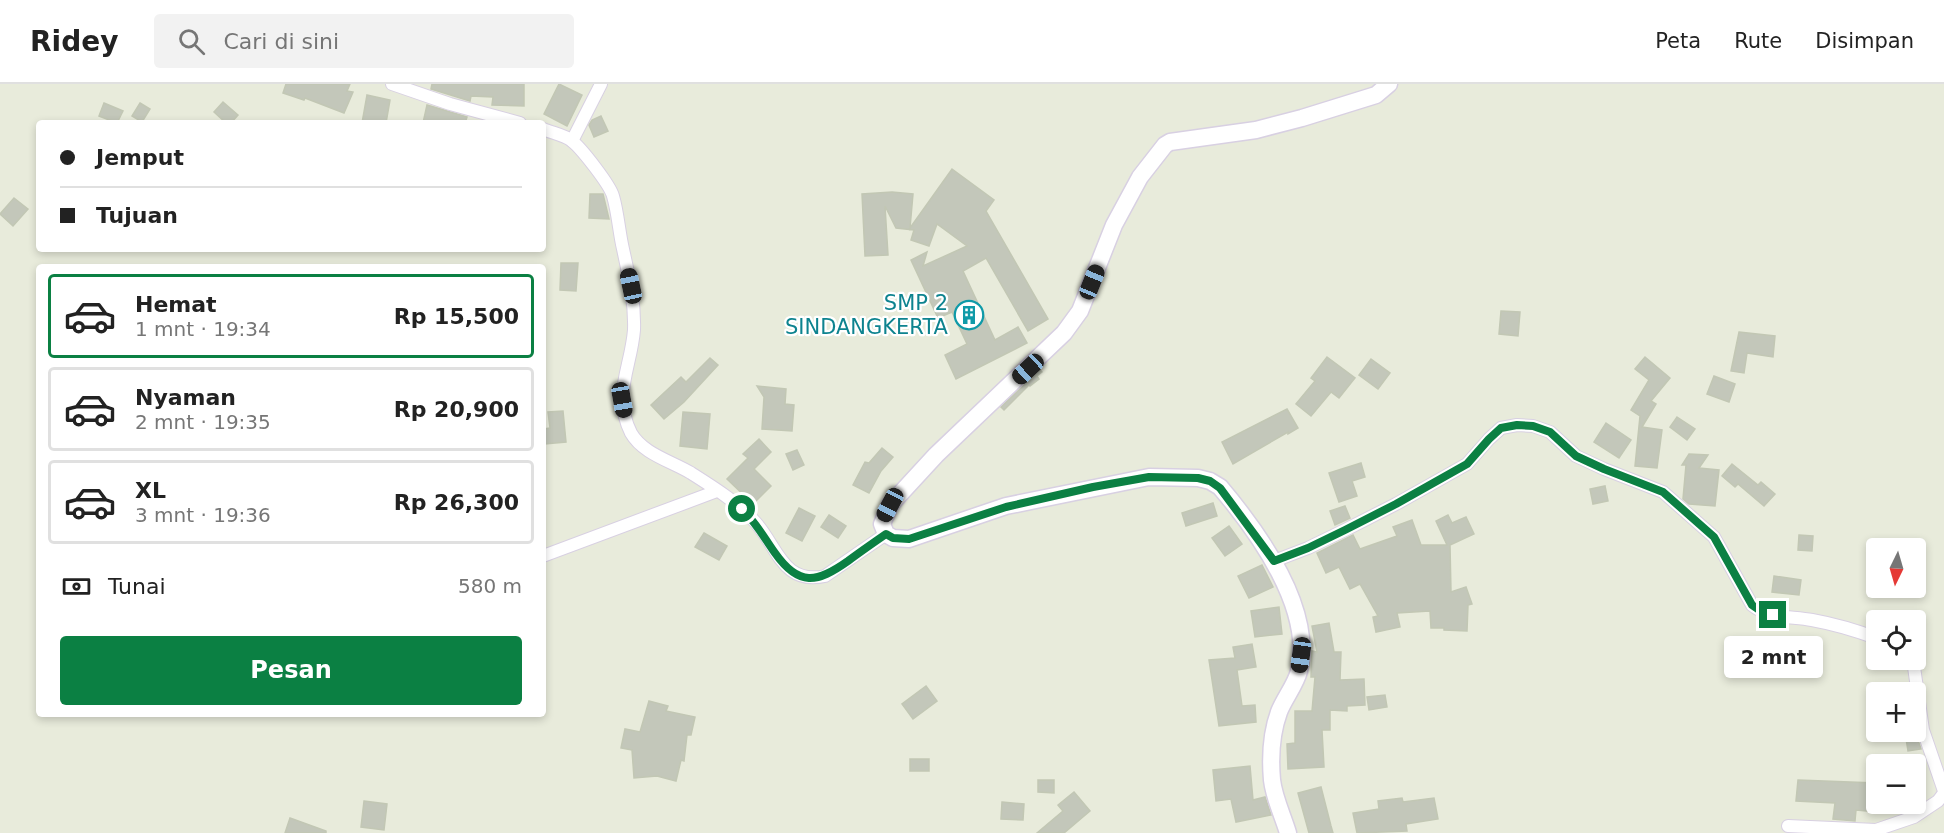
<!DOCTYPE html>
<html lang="id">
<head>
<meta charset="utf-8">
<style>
	body { margin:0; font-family:"DejaVu Sans",sans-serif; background:#f2f2f2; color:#222; height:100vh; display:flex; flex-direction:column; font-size:22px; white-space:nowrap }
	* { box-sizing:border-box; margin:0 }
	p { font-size:20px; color:#767676 }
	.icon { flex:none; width:33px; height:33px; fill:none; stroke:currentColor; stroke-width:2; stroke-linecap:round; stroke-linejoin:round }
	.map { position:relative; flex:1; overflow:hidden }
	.details { position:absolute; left:36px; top:180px; width:510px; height:453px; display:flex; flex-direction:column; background:#fff; border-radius:6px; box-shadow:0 3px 9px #0003 }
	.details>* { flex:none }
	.top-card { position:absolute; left:36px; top:36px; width:510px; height:132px; border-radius:6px; box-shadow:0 3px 9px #0003; display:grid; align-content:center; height:132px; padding:0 24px; background:#fff }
	.needle { width:39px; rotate:185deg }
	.controls { position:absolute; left:1866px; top:454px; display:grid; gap:12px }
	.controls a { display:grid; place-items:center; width:60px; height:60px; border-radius:6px; background:#fff; box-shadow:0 3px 9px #0003; font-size:30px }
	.end { position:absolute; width:27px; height:27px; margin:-14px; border:8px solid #0b8043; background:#fff; box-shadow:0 0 0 3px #fff }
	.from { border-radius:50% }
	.bubble { position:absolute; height:42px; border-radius:6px; background:#fff; box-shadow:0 3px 9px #0003; font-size:20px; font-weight:700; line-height:42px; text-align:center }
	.car { position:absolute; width:18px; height:36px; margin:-18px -9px; border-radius:8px; box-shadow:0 0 4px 2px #0007; background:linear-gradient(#222 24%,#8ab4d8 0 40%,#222 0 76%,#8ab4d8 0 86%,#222 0) }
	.top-card b { display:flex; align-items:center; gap:21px; height:57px; font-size:22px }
	.top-card b+b { border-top:2px solid #e0e0e0 }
	.top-card i { width:15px; height:15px; background:#222 }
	ul { padding:10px 0 0; list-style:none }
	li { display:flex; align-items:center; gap:18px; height:84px; margin:0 12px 9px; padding:0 12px; border:3px solid #e0e0e0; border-radius:6px }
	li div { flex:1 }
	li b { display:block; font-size:22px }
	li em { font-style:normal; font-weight:700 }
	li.on { border-color:#0b8043 }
	li>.icon { width:54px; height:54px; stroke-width:1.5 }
	.pay { display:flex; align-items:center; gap:15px; height:66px; padding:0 24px; font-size:22px }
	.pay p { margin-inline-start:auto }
	.action { display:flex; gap:12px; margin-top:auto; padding:12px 24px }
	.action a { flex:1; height:69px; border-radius:6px; background:#0b8043; color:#fff; font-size:24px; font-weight:700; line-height:69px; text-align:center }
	header { display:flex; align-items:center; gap:36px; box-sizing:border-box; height:84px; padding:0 30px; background:#fff; border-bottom:2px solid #e0e0e0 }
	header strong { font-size:28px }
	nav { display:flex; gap:33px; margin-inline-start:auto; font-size:21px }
	.search { width:420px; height:54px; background:#f2f2f2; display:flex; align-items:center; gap:15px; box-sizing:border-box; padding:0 21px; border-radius:6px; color:#767676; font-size:22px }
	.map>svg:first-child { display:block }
	.building { fill:#c3c7ba; stroke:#c2c7b4; stroke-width:1.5 }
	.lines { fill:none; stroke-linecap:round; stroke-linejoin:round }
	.minor-casing { stroke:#d8d0e2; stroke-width:14 }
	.tertiary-casing { stroke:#d8d0e2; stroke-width:19 }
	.minor { stroke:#fff; stroke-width:12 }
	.tertiary { stroke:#fff; stroke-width:16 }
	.route { stroke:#0b8043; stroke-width:8 }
	.labels { text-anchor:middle; stroke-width:4.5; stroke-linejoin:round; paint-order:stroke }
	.culture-label { font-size:21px; fill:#0d838f; stroke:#fff; text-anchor:end }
</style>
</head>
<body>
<header>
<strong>Ridey</strong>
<div class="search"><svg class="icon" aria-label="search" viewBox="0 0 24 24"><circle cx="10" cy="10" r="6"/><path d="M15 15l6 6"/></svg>Cari di sini</div>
<nav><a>Peta</a><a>Rute</a><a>Disimpan</a></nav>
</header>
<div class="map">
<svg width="1944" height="749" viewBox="0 0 1944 749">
	<rect width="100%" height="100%" fill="#e8ebdb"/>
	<g class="building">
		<polygon points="286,0 350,0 347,7 353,8 344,29 305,14 304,16 283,9"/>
		<polygon points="432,0 524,0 524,22 492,21 493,13 471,12 470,17 431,5"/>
		<polygon points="559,0 582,11 567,42 544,30"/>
		<polygon points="367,11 390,16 386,39 362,39"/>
		<polygon points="223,18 238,31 231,39 226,39 214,28"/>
		<polygon points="104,19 123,27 117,39 99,32"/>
		<polygon points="140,19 150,25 142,38 132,32"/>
		<polygon points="427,21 467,33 465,39 423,39"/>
		<polygon points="601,32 608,47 594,53 589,41 592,36"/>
		<polygon points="952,85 994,116 986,127 1048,235 1028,247 986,174 963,187 995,256 1018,243 1027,259 956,295 945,271 967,260 952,228 938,234 911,176 927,168 923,182 967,162 937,140 929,162 911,156 914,146 896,144 885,122 888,171 865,172 862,110 892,108 913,110 910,144"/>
		<polygon points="590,110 603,110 609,135 589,134"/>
		<polygon points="14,114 28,125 13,142 0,130"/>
		<polygon points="561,179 578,179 576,207 560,206"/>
		<polygon points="1501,227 1520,228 1518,252 1499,250"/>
		<polygon points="1739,248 1775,252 1773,273 1747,269 1744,289 1731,287"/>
		<polygon points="1327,273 1355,294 1339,314 1331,308 1311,332 1296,320 1315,297 1311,294"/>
		<polygon points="1645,273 1670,294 1651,317 1656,320 1642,343 1662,346 1657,384 1635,382 1640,332 1631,326 1649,296 1635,285"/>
		<polygon points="710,274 718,281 684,318 664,335 651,321 681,293 686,298"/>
		<polygon points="1371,275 1390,289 1378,305 1359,291"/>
		<polygon points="1040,286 1042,288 1037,292 1039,295 1030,302 1029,301 1004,326 1001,323"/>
		<polygon points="1714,292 1735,300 1729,318 1707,310"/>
		<polygon points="757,302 786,305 785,320 794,321 792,347 762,345 764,313"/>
		<polygon points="1287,325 1298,344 1288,350 1288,348 1233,380 1222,358"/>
		<polygon points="563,327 566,358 545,360 544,345 550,344 548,328"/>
		<polygon points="683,328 710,330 707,365 680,362"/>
		<polygon points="1677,333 1695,345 1687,356 1670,343"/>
		<polygon points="1606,339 1631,356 1619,374 1594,358"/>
		<polygon points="759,355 771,368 754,385 771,402 753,420 727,395 748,374 743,370"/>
		<polygon points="882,364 893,373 881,387 869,409 853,401 865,378 869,379"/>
		<polygon points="797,366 804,381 793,386 786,370"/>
		<polygon points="1689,370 1708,371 1699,384 1719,386 1715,422 1689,420 1683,415 1686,381 1682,381"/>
		<polygon points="1361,379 1365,393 1352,397 1357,412 1339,418 1329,389"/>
		<polygon points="1732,380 1758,401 1761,398 1775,410 1764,422 1738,400 1735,403 1722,392"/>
		<polygon points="1605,402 1608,417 1593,420 1590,405"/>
		<polygon points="1213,419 1217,432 1186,442 1182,429"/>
		<polygon points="1345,422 1350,434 1335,441 1330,427"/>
		<polygon points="799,424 815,432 802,457 786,449"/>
		<polygon points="829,431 846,442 838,454 821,443"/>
		<polygon points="1448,431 1452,439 1466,433 1474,450 1450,461 1451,508 1466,503 1472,520 1468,521 1467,547 1444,546 1444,544 1431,544 1430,527 1397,529 1400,543 1376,548 1373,533 1378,532 1360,500 1350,505 1339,483 1326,489 1317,469 1353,451 1360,465 1397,452 1393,443 1412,436 1421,461 1447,461 1436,437"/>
		<polygon points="1229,442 1242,460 1225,472 1212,454"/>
		<polygon points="704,449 727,462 719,476 695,463"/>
		<polygon points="1799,451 1813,452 1812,467 1798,466"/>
		<polygon points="1262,481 1273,503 1249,514 1238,492"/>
		<polygon points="1774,492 1801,496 1799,511 1772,508"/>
		<polygon points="1279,523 1282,550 1255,553 1251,527"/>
		<polygon points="1329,539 1334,568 1341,568 1340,596 1364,595 1365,621 1347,622 1347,627 1330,626 1330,646 1322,646 1324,683 1288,685 1287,660 1295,659 1295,627 1312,627 1315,593 1311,593 1312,567 1317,568 1312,542"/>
		<polygon points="1252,560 1256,583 1237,586 1242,622 1255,621 1256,638 1219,642 1209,576 1235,574 1233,563"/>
		<polygon points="926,602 937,617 913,635 902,620"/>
		<polygon points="1385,611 1387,623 1369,626 1367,613"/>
		<polygon points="649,617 668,622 666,627 695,633 691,651 687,651 684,677 681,676 676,697 657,692 634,694 632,666 621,664 625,645 640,648"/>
		<polygon points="1905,648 1915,648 1921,665 1908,667"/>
		<rect x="910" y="675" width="19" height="12"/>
		<polygon points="1250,682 1253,716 1265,713 1271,731 1236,738 1231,715 1216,717 1213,686"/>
		<polygon points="1038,696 1054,696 1054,709 1038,708"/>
		<polygon points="1798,696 1876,699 1876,728 1856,726 1855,737 1833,735 1835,719 1796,717"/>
		<polygon points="1321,703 1331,742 1333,749 1309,749 1298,709"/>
		<polygon points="1074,708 1090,727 1064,749 1037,749 1063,727 1058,721"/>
		<polygon points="1402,714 1403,718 1434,714 1438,735 1406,740 1407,747 1357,749 1353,729 1379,725 1378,717"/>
		<polygon points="364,717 387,720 384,746 361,743"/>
		<polygon points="1002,718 1024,720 1023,736 1001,735"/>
		<polygon points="290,734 326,747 326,749 285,749"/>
	</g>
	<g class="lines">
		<g class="minor-casing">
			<g id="minor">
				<polyline points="392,0 450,20 520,39"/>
				<path d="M543,45C552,49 565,51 572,57C582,65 610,101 613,112C618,129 619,148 623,165C629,193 635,218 634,246C631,284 612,311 631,349C643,370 671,377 691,389C713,403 739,419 756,439C778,464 783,501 825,492L886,450"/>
				<polyline points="572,57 601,0"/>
				<polyline points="543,472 717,407"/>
				<path d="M1274,477L1308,464L1345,446L1396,420L1467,380L1489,355L1501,344L1517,341L1533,342L1550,348L1576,372L1604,385L1663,408L1714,453L1752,521C1769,535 1791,532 1812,536C1834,540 1855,546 1876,554"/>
				<polyline points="1913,576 1923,646 1944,707"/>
				<polyline points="1788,742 1876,746 1914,733 1938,717 1944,709"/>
			</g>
		</g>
		<g class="tertiary-casing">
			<path id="tertiary" d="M1288,749C1283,732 1274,714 1272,696C1270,673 1271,650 1279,628C1284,615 1296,600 1299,587C1314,525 1258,448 1220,403L1210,397L1198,394L1149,393L1006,422L909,455L893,454L886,450L882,440L890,421L936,371L1064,249L1080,227L1114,141L1140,93L1165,61L1170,58L1256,46L1302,34L1376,11L1389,0"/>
		</g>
		<use href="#minor" class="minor"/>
		<use href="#tertiary" class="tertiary"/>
	</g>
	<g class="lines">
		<path class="route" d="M742,425C757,440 763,452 775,469C799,503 817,499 848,477C860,468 873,459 886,450L893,454L909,455L1006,423L1093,403L1149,393L1198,394L1210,397L1220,404L1274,477L1308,464L1345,446L1396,420L1467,380L1489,355L1501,344L1517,341L1533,342L1550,348L1576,372L1604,385L1663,408L1714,453L1752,521L1765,530L1773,531"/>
	</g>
	<defs>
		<g id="building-ring" transform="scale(1.5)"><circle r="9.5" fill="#fff" stroke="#0f9aa8" stroke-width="1.5"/><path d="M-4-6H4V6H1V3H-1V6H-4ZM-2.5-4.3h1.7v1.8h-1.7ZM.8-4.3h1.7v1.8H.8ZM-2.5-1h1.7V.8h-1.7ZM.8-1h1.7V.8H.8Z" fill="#0f9aa8"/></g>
	</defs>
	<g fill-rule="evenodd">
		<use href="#building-ring" x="969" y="231"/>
	</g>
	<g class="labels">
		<g class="culture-label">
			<text x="948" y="226">SMP 2<tspan x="948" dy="24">SINDANGKERTA</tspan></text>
		</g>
	</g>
</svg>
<div class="controls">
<a><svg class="needle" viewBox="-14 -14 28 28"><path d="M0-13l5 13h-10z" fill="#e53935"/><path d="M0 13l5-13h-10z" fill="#767676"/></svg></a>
<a><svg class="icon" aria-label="locate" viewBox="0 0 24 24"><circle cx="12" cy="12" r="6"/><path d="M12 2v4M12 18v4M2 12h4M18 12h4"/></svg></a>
<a>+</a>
<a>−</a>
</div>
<i class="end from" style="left:742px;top:425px"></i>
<i class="end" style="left:1773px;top:531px"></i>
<div class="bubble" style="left:1724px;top:552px;width:99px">2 mnt</div>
<i class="car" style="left:1092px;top:198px;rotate:22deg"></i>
<i class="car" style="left:631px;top:202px;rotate:348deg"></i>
<i class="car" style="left:1028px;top:285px;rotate:227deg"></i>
<i class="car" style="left:622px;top:316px;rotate:170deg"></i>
<i class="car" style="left:890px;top:421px;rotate:208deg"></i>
<i class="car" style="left:1301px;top:571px;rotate:188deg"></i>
<div class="top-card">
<b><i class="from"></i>Jemput</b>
<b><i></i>Tujuan</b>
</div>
<section class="details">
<ul>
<li class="on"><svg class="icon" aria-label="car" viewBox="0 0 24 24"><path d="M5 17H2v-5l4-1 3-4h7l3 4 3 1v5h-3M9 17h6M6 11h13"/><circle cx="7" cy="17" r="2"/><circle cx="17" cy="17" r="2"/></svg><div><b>Hemat</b><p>1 mnt · 19:34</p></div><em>Rp 15,500</em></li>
<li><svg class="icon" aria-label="car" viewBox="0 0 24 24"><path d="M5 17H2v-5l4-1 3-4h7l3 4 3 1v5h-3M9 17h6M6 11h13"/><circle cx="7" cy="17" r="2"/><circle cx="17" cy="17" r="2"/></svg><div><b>Nyaman</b><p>2 mnt · 19:35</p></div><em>Rp 20,900</em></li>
<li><svg class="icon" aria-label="car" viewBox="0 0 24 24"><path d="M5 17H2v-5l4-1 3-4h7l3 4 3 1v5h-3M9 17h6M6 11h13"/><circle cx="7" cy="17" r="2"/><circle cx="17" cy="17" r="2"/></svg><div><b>XL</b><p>3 mnt · 19:36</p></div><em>Rp 26,300</em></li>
</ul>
<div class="pay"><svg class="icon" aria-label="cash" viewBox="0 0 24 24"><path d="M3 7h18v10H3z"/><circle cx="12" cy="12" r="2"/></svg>Tunai<p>580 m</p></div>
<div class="action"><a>Pesan</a></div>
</section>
</div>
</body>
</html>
